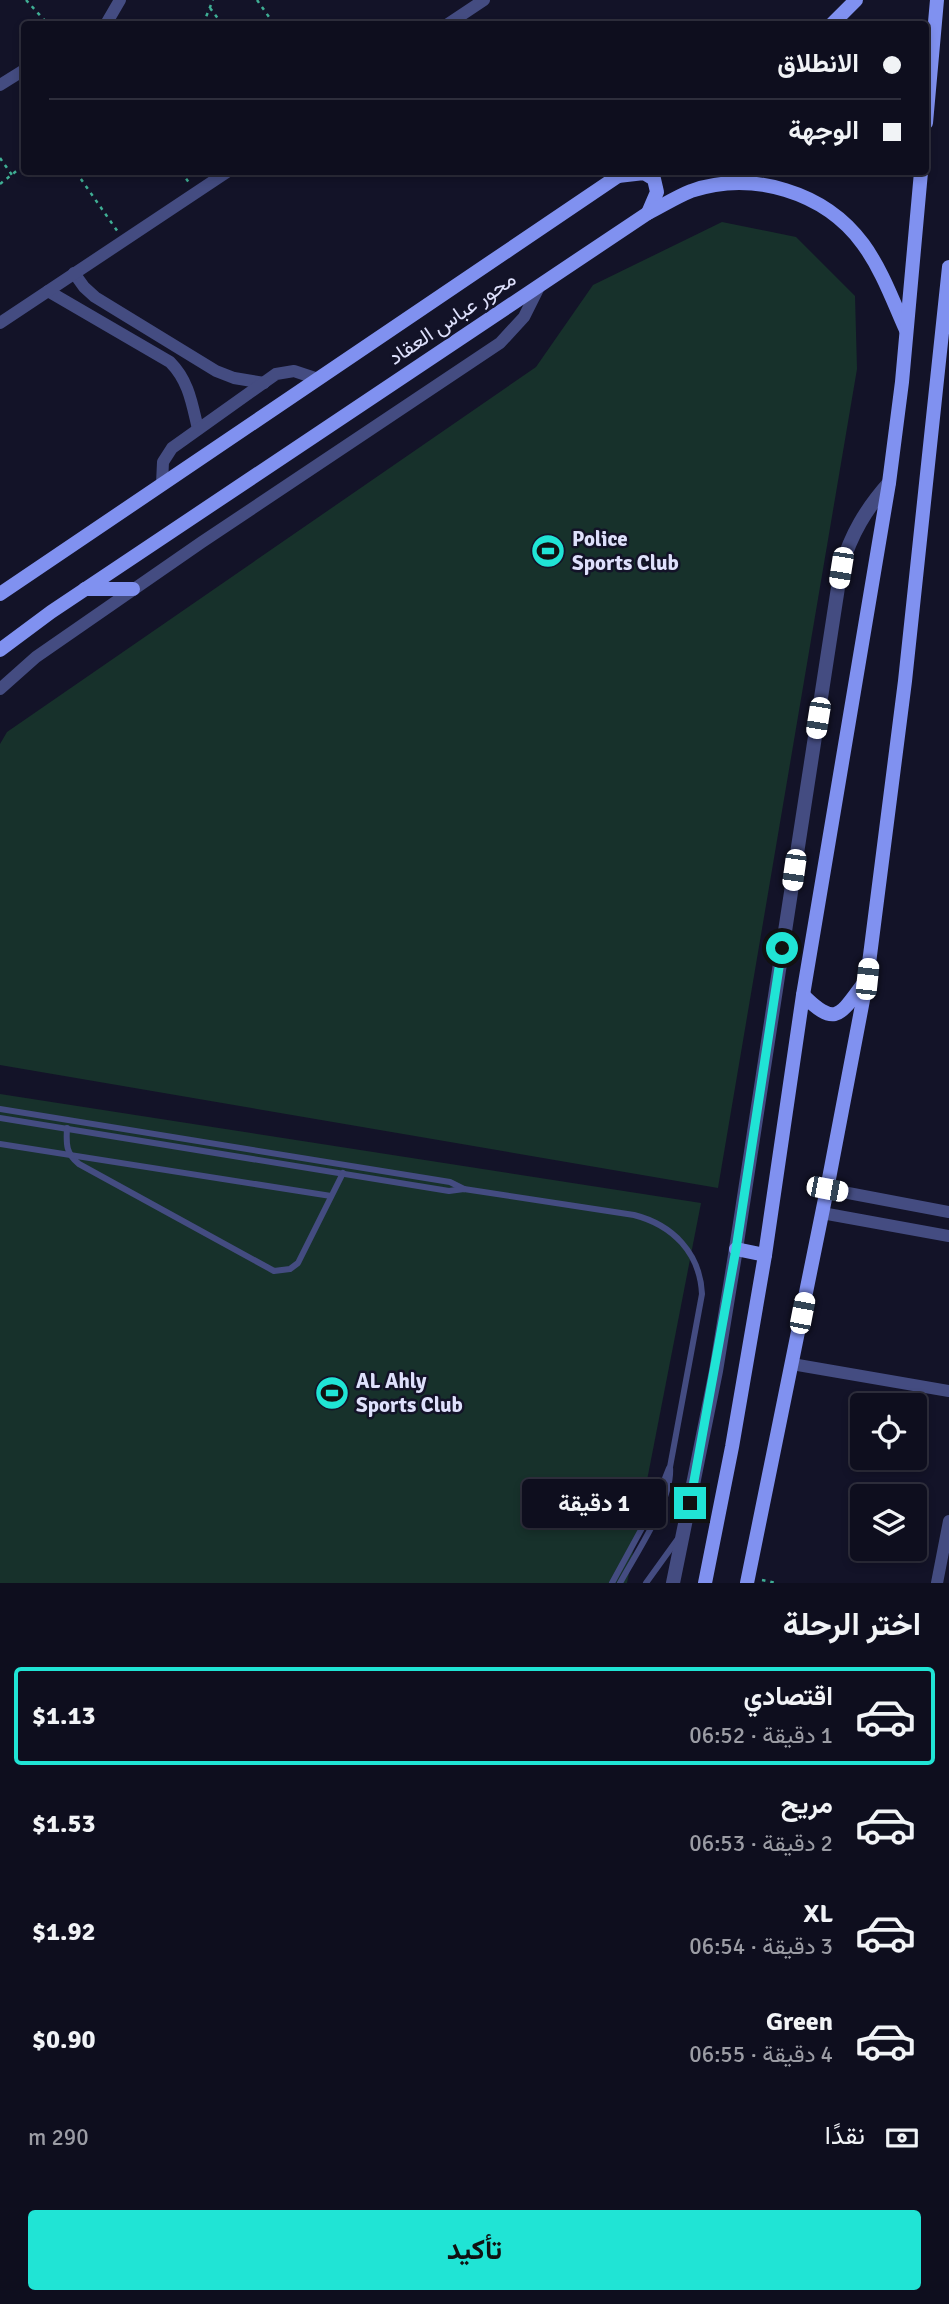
<!DOCTYPE html>
<html lang="ar">
<head>
<meta charset="utf-8">
<style>
	body { margin:0; font-family:Signika,Vazirmatn,sans-serif; background:#1c1c2b; color:#f1f3f6; direction:rtl; height:100vh; display:flex; flex-direction:column; font-size:26px; white-space:nowrap }
	* { box-sizing:border-box; margin:0 }
	p { font-size:23px; color:#9b9ca4 }
	.icon { flex:none; width:38px; height:38px; fill:none; stroke:currentColor; stroke-width:2; stroke-linecap:round; stroke-linejoin:round }
	.map { position:relative; height:1583px; overflow:hidden; direction:ltr }
	.side { display:flex; flex-direction:column; background:#0e0e1e; flex:1 }
	.side>* { flex:none }
	.guide { position:absolute; left:21px; top:21px; width:908px; height:154px; border-radius:7px; box-shadow:0 4px 10px #0003,0 0 0 2px #2e2e3c; direction:rtl; display:grid; align-content:center; height:154px; padding:0 28px; background:#0e0e1e }
	.fabs { position:absolute; left:850px; top:1393px; display:grid; gap:14px }
	.fabs a { display:grid; place-items:center; width:77px; height:77px; border-radius:7px; background:#0e0e1e; box-shadow:0 4px 10px #0003,0 0 0 2px #2e2e3c; font-size:35px }
	.end { position:absolute; width:32px; height:32px; margin:-16px; border:9px solid #20e4d5; background:#111; box-shadow:0 0 0 4px #111 }
	.from { border-radius:50% }
	.bubble { position:absolute; height:49px; border-radius:7px; background:#0e0e1e; box-shadow:0 4px 10px #0003,0 0 0 2px #2e2e3c; font-size:23px; font-weight:700; line-height:49px; text-align:center; direction:rtl }
	.car { position:absolute; width:21px; height:42px; margin:-21px -10px; border-radius:9px; box-shadow:0 0 5px 2px #0007; background:linear-gradient(#fff 24%,#345 0 40%,#fff 0 76%,#345 0 86%,#fff 0) }
	.guide b { display:flex; align-items:center; gap:24px; height:66px; font-size:26px }
	.guide b+b { border-top:2px solid #2e2e3c }
	.guide i { width:18px; height:18px; background:#f1f3f6 }
	ul { padding:0; list-style:none }
	li { display:flex; align-items:center; gap:21px; height:98px; margin:0 14px 10px; padding:0 14px; border:4px solid transparent; border-radius:7px }
	li div { flex:1 }
	li b { display:block; font-size:26px }
	li em { font-style:normal; font-weight:700 }
	li.on { border-color:#20e4d5 }
	li>.icon { width:63px; height:63px; stroke-width:1.5 }
	h2 { padding:0 28px; font-size:32px; line-height:84px }
	.pay { display:flex; align-items:center; gap:18px; height:77px; padding:0 28px; font-size:26px }
	.pay p { margin-inline-start:auto }
	.action { display:flex; gap:14px; margin-top:auto; padding:14px 28px }
	.action a { flex:1; height:80px; border-radius:7px; background:#20e4d5; color:#111; font-size:28px; font-weight:700; line-height:80px; text-align:center }
	.map>svg:first-child { display:block }
	.green { fill:#17312b }
	.lines { fill:none; stroke-linecap:round; stroke-linejoin:round }
	.path { stroke:#3fae94; stroke-width:2.5; stroke-dasharray:3.5 5; stroke-linecap:butt }
	.service { stroke:#444c81; stroke-width:6 }
	.minor { stroke:#444c81; stroke-width:12 }
	.tertiary { stroke:#444c81; stroke-width:14 }
	.secondary { stroke:#8091f0; stroke-width:14 }
	.route { stroke:#20e4d5; stroke-width:9 }
	.labels { text-anchor:middle; stroke-width:5; stroke-linejoin:round; paint-order:stroke }
	.street-label { font-size:21px; fill:#dee0fb; stroke:#131328 }
	.poi-label { font-size:21px; font-weight:bold; fill:#dee0fb; stroke:#131328; text-anchor:start }
</style>
</head>
<body>
<div class="map">
<svg width="949" height="1583" viewBox="0 0 949 1583">
	<rect width="100%" height="100%" fill="#131328"/>
	<g class="green">
		<polygon points="722,222 796,237 855,296 857,369 718,1188 0,1065 0,744 7,732 536,367 593,285"/>
		<polygon points="0,1094 701,1203 627,1583 0,1583"/>
	</g>
	<g class="lines">
		<g class="path">
			<polyline points="26,0 48,24"/>
			<polyline points="257,0 274,24"/>
			<polyline points="210,8 222,24"/>
			<polyline points="203,24 213,0"/>
			<polyline points="0,158 12,175"/>
			<polyline points="76,172 118,232"/>
			<polyline points="181,172 190,184"/>
			<polyline points="0,184 24,165"/>
			<polyline points="762,1580 776,1583"/>
		</g>
		<g class="service">
			<polyline points="0,1109 450,1182 464,1189"/>
			<path d="M0,1118L449,1191L464,1189L634,1215C673,1225 700,1253 702,1294L670,1467C673,1500 636,1553 620,1583"/>
			<path d="M67,1128C66,1144 66,1154 79,1164L274,1271L290,1269L298,1263L343,1173"/>
			<polyline points="0,1144 331,1196"/>
			<polyline points="612,1583 654,1506 669,1468"/>
			<polyline points="646,1583 677,1540"/>
		</g>
		<g class="minor">
			<polyline points="106,24 120,0"/>
			<polyline points="448,24 484,0"/>
			<polyline points="0,85 24,70"/>
			<polyline points="74,273 84,287 95,297 216,371 234,378 264,383"/>
			<path d="M48,291L170,362C189,381 192,404 198,429"/>
			<polyline points="0,323 227,172"/>
			<polyline points="162,484 163,462 172,448 276,374 294,371 318,379"/>
			<polyline points="0,689 36,657 202,542 500,343 524,317 540,285"/>
			<polyline points="827,1189 949,1212"/>
			<polyline points="822,1213 949,1236"/>
			<polyline points="792,1364 949,1391"/>
			<polyline points="937,1583 949,1521"/>
		</g>
		<path class="tertiary" d="M673,1583L716,1371L736,1249L841,568C851,534 866,509 889,483"/>
		<g class="secondary">
			<polyline points="832,24 856,0"/>
			<polyline points="926,123 937,0"/>
			<polyline points="618,176 644,173 654,179 657,192 648,213"/>
			<polyline points="85,589 133,589"/>
			<polyline points="0,594 624,172"/>
			<path d="M0,650L51,612L648,213C662,206 676,197 691,191C752,170 825,192 863,244C882,270 893,301 906,330"/>
			<path d="M803,995C836,1028 840,1015 864,983"/>
			<polyline points="736,1249 765,1255"/>
			<polyline points="705,1583 732,1447 765,1255 803,995 889,483 902,382 921,172"/>
			<polyline points="747,1583 827,1189 867,979 905,681 949,267"/>
		</g>
	</g>
	<g class="lines">
		<polyline class="route" points="690,1503 736,1249 782,948"/>
	</g>
	<defs>
		<g id="stadium-disc" transform="scale(1.75)"><circle r="9.5" fill="#20e4d5" stroke="#131328"/><path d="M0-5a6.5 5 0 1 0 0 10a6.5 5 0 1 0 0-10ZM-3.5-1.8h7v3.6h-7Z" fill="#111"/></g>
	</defs>
	<g fill-rule="evenodd">
		<use href="#stadium-disc" x="548" y="551"/>
		<use href="#stadium-disc" x="332" y="1393"/>
	</g>
	<g class="labels">
		<g class="street-label">
			<text transform="translate(452 318) rotate(-34)" y="7">محور عباس العقاد</text>
		</g>
		<g class="poi-label">
			<text x="572" y="546">Police<tspan x="572" dy="24">Sports Club</tspan></text>
			<text x="356" y="1388">AL Ahly<tspan x="356" dy="24">Sports Club</tspan></text>
		</g>
	</g>
</svg>
<div class="fabs">
<a><svg class="icon" aria-label="locate" viewBox="0 0 24 24"><circle cx="12" cy="12" r="6"/><path d="M12 2v4M12 18v4M2 12h4M18 12h4"/></svg></a>
<a><svg class="icon" aria-label="layers" viewBox="0 0 24 24"><path d="M12 4l9 5-9 5-9-5zM3 14l9 5 9-5"/></svg></a>
</div>
<i class="end from" style="left:782px;top:948px"></i>
<i class="end" style="left:690px;top:1503px"></i>
<div class="bubble" style="left:522px;top:1479px;width:144px">1 دقيقة</div>
<i class="car" style="left:841px;top:568px;rotate:189deg"></i>
<i class="car" style="left:818px;top:718px;rotate:189deg"></i>
<i class="car" style="left:794px;top:870px;rotate:188deg"></i>
<i class="car" style="left:867px;top:979px;rotate:6deg"></i>
<i class="car" style="left:827px;top:1189px;rotate:101deg"></i>
<i class="car" style="left:802px;top:1313px;rotate:11deg"></i>
<div class="guide">
<b><i class="from"></i>الانطلاق</b>
<b><i></i>الوجهة</b>
</div>
</div>
<section class="side">
<h2>اختر الرحلة</h2>
<ul>
<li class="on"><svg class="icon" aria-label="car" viewBox="0 0 24 24"><path d="M5 17H2v-5l4-1 3-4h7l3 4 3 1v5h-3M9 17h6M6 11h13"/><circle cx="7" cy="17" r="2"/><circle cx="17" cy="17" r="2"/></svg><div><b>اقتصادي</b><p>1 دقيقة · 06:52</p></div><em>$1.13</em></li>
<li><svg class="icon" aria-label="car" viewBox="0 0 24 24"><path d="M5 17H2v-5l4-1 3-4h7l3 4 3 1v5h-3M9 17h6M6 11h13"/><circle cx="7" cy="17" r="2"/><circle cx="17" cy="17" r="2"/></svg><div><b>مريح</b><p>2 دقيقة · 06:53</p></div><em>$1.53</em></li>
<li><svg class="icon" aria-label="car" viewBox="0 0 24 24"><path d="M5 17H2v-5l4-1 3-4h7l3 4 3 1v5h-3M9 17h6M6 11h13"/><circle cx="7" cy="17" r="2"/><circle cx="17" cy="17" r="2"/></svg><div><b>XL</b><p>3 دقيقة · 06:54</p></div><em>$1.92</em></li>
<li><svg class="icon" aria-label="car" viewBox="0 0 24 24"><path d="M5 17H2v-5l4-1 3-4h7l3 4 3 1v5h-3M9 17h6M6 11h13"/><circle cx="7" cy="17" r="2"/><circle cx="17" cy="17" r="2"/></svg><div><b>Green</b><p>4 دقيقة · 06:55</p></div><em>$0.90</em></li>
</ul>
<div class="pay"><svg class="icon" aria-label="cash" viewBox="0 0 24 24"><path d="M3 7h18v10H3z"/><circle cx="12" cy="12" r="2"/></svg>نقدًا<p>290 m</p></div>
<div class="action"><a>تأكيد</a></div>
</section>
</body>
</html>
